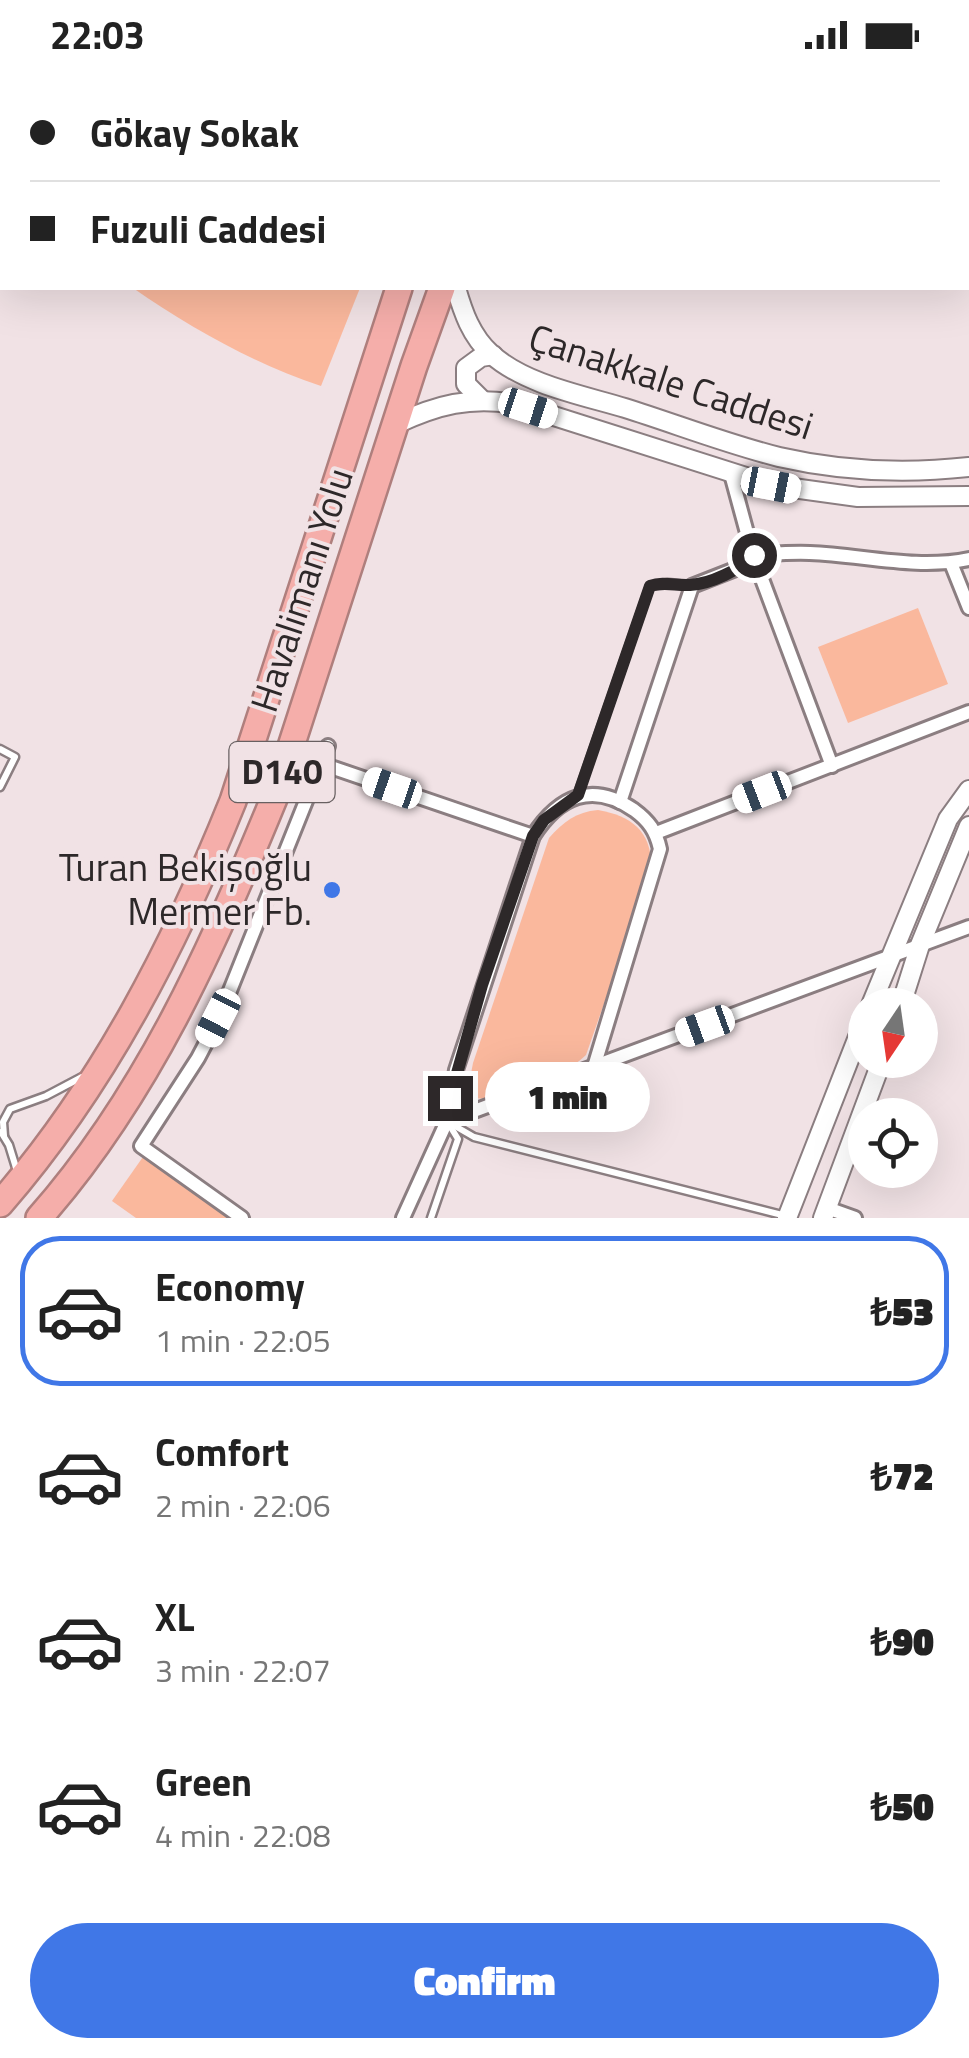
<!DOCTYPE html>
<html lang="en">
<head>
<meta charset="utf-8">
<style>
	body { margin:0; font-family:"Titillium Web",sans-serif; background:#f2f2f2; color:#222; height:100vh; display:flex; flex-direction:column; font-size:38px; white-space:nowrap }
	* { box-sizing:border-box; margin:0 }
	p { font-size:32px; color:#767676 }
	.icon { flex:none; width:55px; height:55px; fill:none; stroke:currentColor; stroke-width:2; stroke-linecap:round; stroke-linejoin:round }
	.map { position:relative; height:1148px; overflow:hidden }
	.side { display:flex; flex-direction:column; background:#fff; flex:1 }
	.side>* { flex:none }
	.banner { position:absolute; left:0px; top:0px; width:970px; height:220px; box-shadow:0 10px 40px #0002; display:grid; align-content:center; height:220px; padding:0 30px; background:#fff }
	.needle { width:65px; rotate:193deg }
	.buttons { position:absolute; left:848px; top:918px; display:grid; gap:20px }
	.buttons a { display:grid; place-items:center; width:90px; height:90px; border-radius:50%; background:#fff; box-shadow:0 10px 40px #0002; font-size:50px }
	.end { position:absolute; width:45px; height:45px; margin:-22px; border:12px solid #2d2829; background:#fff; box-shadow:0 0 0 5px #fff }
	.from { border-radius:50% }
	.bubble { position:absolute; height:70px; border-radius:35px; background:#fff; box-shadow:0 10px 40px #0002; font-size:32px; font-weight:800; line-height:70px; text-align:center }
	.car { position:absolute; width:30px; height:60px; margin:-30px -15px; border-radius:12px; box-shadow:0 0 8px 2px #0007; background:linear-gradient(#fff 24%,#345 0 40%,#fff 0 76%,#345 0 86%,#fff 0) }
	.banner b { display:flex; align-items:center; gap:35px; height:95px; font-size:38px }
	.banner b+b { border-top:2px solid #e0e0e0 }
	.banner i { width:25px; height:25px; background:#222 }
	ul { padding:18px 0 0; list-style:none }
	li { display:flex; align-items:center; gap:30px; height:150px; margin:0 20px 15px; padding:0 10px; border:5px solid transparent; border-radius:40px }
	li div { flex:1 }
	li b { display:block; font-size:38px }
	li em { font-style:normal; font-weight:800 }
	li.selected { border-color:#4077e7 }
	li>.icon { width:90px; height:90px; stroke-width:1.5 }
	.action { display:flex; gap:20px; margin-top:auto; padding:20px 30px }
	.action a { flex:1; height:115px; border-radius:60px; background:#4077e7; color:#fff; font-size:40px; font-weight:800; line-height:115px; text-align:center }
	.status { display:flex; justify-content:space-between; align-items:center; height:70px; padding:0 50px; background:#fff; direction:ltr }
	.status svg { height:28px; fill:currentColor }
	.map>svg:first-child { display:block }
	.green { fill:#fab89d }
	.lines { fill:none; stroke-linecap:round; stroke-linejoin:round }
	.lane-casing { stroke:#8b7e81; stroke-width:11 }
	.street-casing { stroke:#8b7e81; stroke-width:18 }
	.secondary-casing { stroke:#8b7e81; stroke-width:22 }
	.highway-casing { stroke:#af7f7d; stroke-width:30 }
	.lane { stroke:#fff; stroke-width:6 }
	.street { stroke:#fff; stroke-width:12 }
	.secondary { stroke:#fff; stroke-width:18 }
	.highway { stroke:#f5aeaa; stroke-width:25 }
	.route { stroke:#2d2829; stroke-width:12 }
	.poi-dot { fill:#4077e7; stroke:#f1e2e5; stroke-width:4 }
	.labels { text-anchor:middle; stroke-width:8; stroke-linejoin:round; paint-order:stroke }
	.shield { fill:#f1e2e5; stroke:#686061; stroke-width:2.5 }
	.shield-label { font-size:35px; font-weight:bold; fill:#2d2829 }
	.street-label { font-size:38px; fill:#2d2829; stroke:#f1e2e5 }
	.poi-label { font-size:38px; fill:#2d2829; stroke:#f1e2e5; text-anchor:end }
</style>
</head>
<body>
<div class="status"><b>22:03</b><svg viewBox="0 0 49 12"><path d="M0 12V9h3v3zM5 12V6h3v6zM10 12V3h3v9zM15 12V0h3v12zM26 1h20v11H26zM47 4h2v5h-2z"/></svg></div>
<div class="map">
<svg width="969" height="1148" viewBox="0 0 969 1148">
	<rect width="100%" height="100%" fill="#f1e2e5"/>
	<g class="green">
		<path d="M133,218H360L321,316C253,293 192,259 133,218Z"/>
		<polygon points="918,538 948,614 848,653 818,577"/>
		<path d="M598,740C633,746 653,763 651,800L586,985C564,1006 506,1034 475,1028L469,1014L473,993L549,768C563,752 576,742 598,740Z"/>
		<polygon points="145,1084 232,1148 136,1148 112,1131"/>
	</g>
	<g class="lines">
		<g class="lane-casing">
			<g id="lane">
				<polyline points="0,679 15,687 0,717"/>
				<polyline points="578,724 650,516 668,513 692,515"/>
				<polyline points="448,1052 474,1067 786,1146"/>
				<polyline points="1,1062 9,1075 17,1101"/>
				<polyline points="4,1066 3,1052 10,1039 46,1026 82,1007"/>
				<polyline points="431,1148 458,1069 450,1056"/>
			</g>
		</g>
		<g class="street-casing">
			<g id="street">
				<polyline points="951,493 969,538"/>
				<polyline points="322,694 533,766"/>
				<path d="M832,696L753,485C772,484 791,482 810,483C863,485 916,500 969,489"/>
				<polyline points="620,732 692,516 743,496 753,485 731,404"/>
				<polyline points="656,763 969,642"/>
				<polyline points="447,1051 969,857"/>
				<polyline points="827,1138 855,1148"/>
				<polyline points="242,1148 141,1076 198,988 219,948 328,676"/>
				<path d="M403,1148L447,1051L456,1000L533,766C559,726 592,711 634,740C649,751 656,761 660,779L594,997"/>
			</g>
		</g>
		<g class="secondary-casing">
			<g id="secondary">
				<path d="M456,218C463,242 471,266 491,284C526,315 582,325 625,338C676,354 727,374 779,387C840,401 906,404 969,397"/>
				<polyline points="482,330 466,314 466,298 481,287 493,285"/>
				<path d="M396,354C437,335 470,326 516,334L771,415L858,427L969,426"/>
				<polyline points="871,935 948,749 969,720"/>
				<polyline points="901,935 920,875 969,756"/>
				<polyline points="787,1148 865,949"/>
				<polyline points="823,1148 882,990"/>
			</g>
		</g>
		<g class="highway-casing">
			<g id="highway">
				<polyline points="488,2 490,0"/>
				<polyline points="530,2 531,0"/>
				<path d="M0,1134C103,1016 175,875 233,731L399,218"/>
				<path d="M39,1148C147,1026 214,875 275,726L414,296L442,218"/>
			</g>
		</g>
		<use href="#lane" class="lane"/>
		<use href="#street" class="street"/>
		<use href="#secondary" class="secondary"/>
		<use href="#highway" class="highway"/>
	</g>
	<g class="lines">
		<path class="route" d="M450,1028L482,915L533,766L544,750L578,725L650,516C664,511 676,516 690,515C710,514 740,500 754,485"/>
	</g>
	<circle class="poi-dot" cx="332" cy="820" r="10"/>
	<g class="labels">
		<rect class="shield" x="229.5" y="672" width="105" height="60" rx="8"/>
		<g class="shield-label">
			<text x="282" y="714">D140</text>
		</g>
		<g class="street-label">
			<text transform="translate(671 312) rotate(18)" y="13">Çanakkale Caddesi</text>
			<text transform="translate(302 520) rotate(-72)" y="13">Havalimanı Yolu</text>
		</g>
		<g class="poi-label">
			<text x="312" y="811">Turan Bekişoğlu<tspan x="312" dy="44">Mermer Fb.</tspan></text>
		</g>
	</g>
</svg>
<div class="buttons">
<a><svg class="needle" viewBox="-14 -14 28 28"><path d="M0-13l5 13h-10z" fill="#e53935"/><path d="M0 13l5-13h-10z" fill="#767676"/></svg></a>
<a><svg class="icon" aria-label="locate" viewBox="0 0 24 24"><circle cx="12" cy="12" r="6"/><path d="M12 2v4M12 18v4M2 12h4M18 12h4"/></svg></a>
</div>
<i class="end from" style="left:754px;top:485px"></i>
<i class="end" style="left:450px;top:1028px"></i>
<div class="bubble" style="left:485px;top:992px;width:165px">1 min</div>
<i class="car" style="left:528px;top:338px;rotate:108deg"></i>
<i class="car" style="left:771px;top:415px;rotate:101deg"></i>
<i class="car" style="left:392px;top:718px;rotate:289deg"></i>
<i class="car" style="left:762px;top:722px;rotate:249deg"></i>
<i class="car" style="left:218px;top:948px;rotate:207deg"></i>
<i class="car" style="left:705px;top:956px;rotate:250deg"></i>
<div class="banner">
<b><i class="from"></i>Gökay Sokak</b>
<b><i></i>Fuzuli Caddesi</b>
</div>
</div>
<section class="side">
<ul>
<li class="selected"><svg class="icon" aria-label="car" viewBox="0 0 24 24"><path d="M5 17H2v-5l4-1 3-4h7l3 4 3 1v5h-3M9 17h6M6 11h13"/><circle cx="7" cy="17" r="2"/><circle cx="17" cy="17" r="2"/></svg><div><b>Economy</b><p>1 min · 22:05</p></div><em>₺53</em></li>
<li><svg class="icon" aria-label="car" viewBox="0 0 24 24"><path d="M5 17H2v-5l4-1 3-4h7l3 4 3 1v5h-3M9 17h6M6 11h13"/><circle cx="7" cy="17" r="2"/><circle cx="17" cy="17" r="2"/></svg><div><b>Comfort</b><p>2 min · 22:06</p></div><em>₺72</em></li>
<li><svg class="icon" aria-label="car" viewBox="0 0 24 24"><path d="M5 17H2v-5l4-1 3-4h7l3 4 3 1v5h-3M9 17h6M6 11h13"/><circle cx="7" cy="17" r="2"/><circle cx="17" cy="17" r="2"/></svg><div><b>XL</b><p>3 min · 22:07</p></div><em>₺90</em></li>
<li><svg class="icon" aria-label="car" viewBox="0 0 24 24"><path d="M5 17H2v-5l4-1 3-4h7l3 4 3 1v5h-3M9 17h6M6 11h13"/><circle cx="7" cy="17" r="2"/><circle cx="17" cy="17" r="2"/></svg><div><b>Green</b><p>4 min · 22:08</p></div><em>₺50</em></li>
</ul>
<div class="action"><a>Confirm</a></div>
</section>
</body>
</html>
